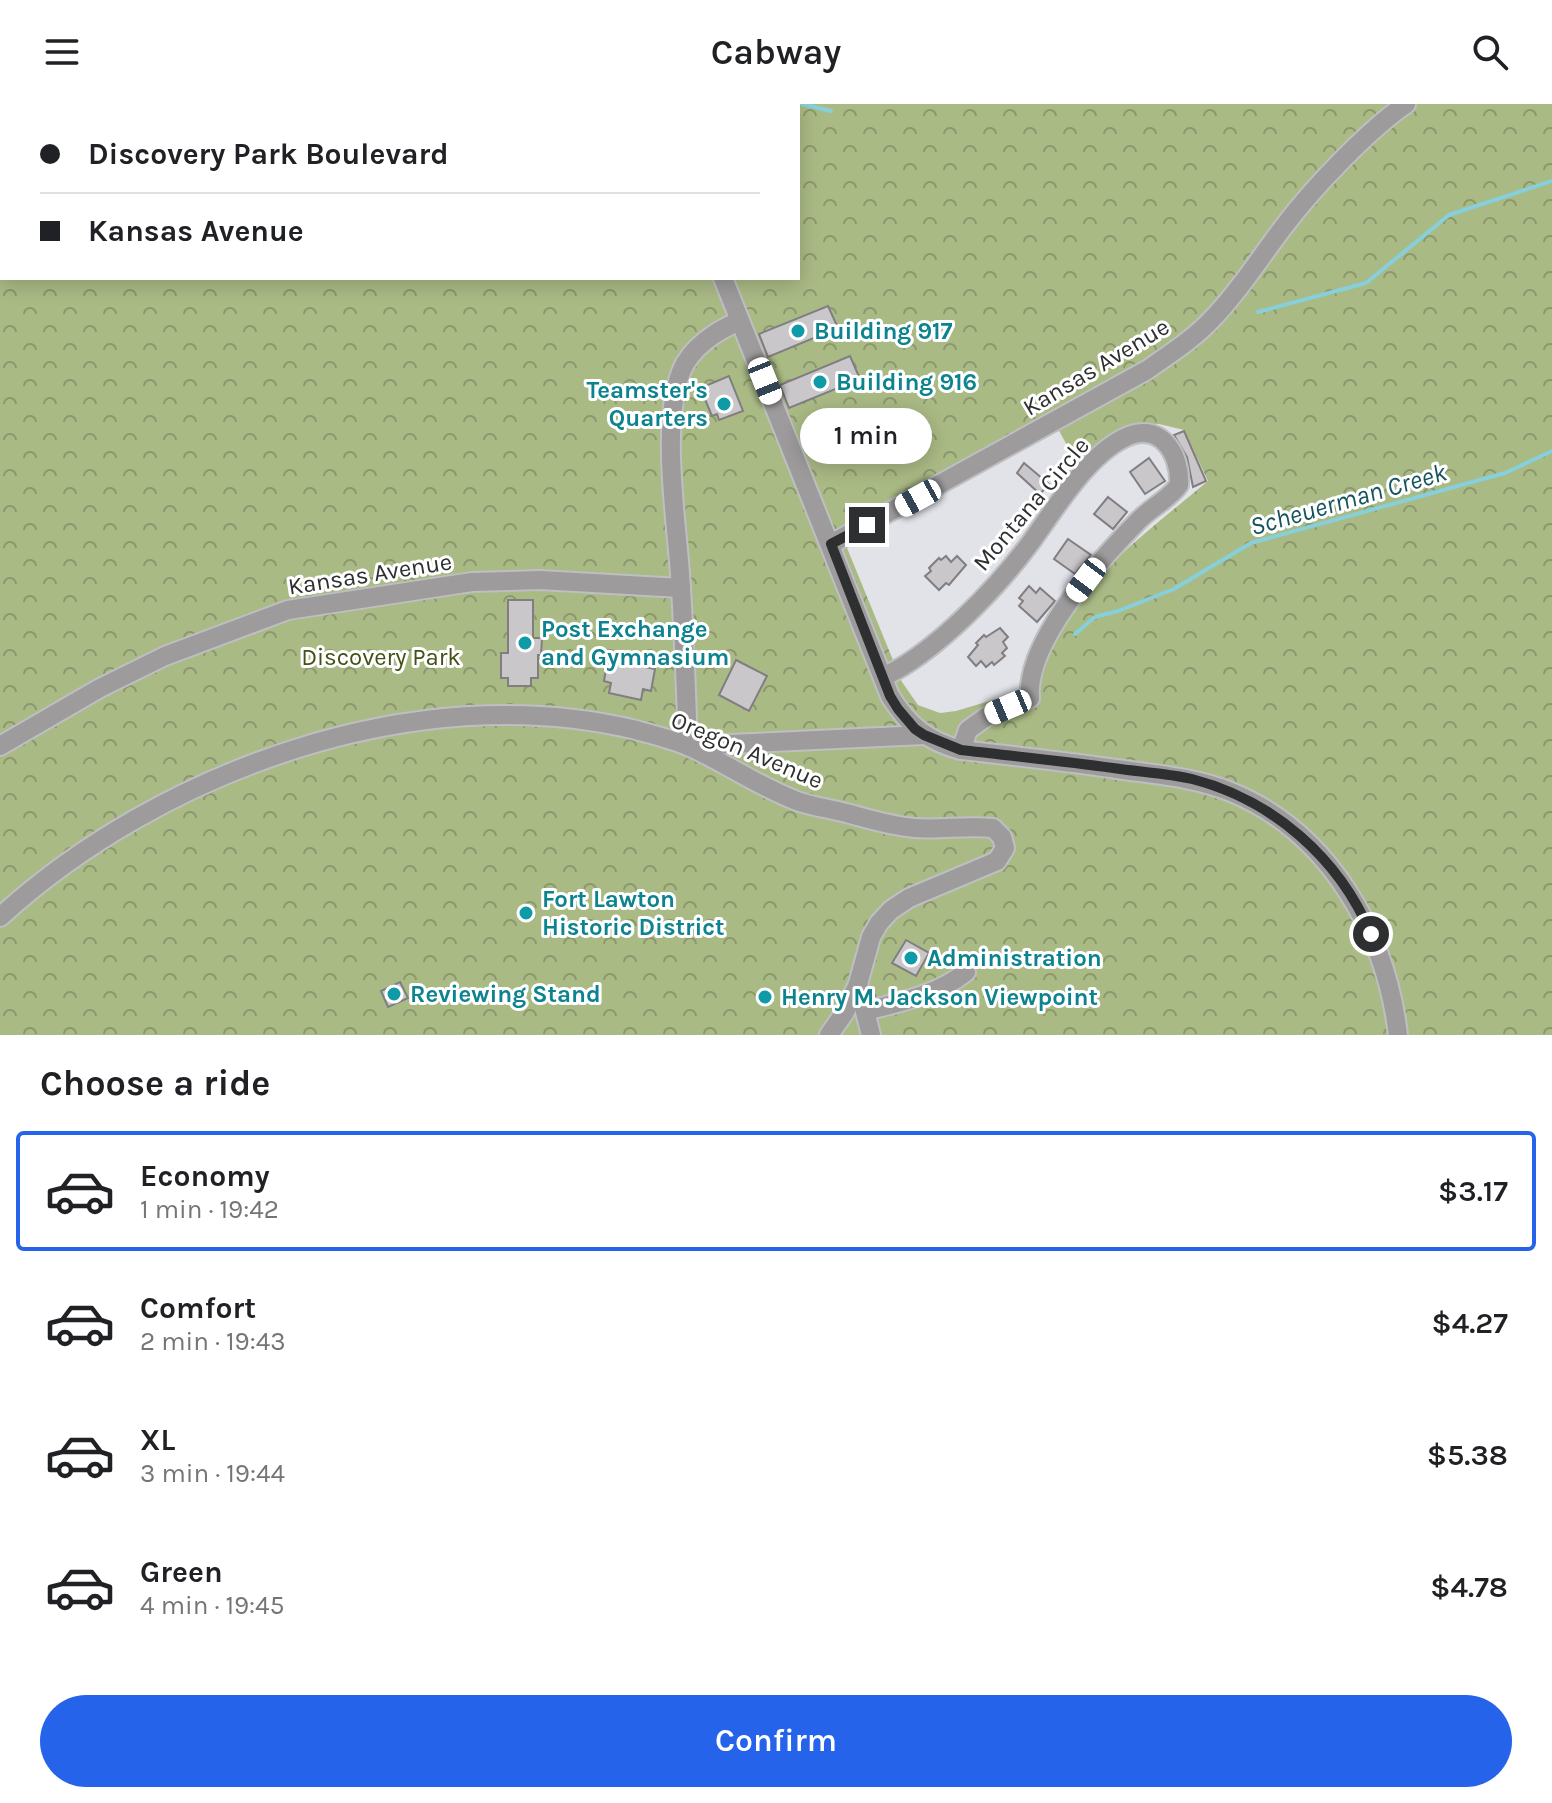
<!DOCTYPE html>
<html lang="en">
<head>
<meta charset="utf-8">
<style>
	body { margin:0; font-family:Karla,sans-serif; background:#f2f2f2; color:#202124; height:100vh; display:flex; flex-direction:column; font-size:30px; white-space:nowrap }
	* { box-sizing:border-box; margin:0 }
	p { font-size:26px; color:#757577 }
	.icon { flex:none; width:44px; height:44px; fill:none; stroke:currentColor; stroke-width:2; stroke-linecap:round; stroke-linejoin:round }
	.map { position:relative; height:931px; overflow:hidden }
	.side { display:flex; flex-direction:column; background:#fff; flex:1 }
	.side>* { flex:none }
	.guide { position:absolute; left:0px; top:0px; width:800px; height:176px; box-shadow:0 4px 20px #0003; display:grid; align-content:center; height:176px; padding:0 40px; background:#fff }
	.end { position:absolute; width:36px; height:36px; margin:-18px; border:10px solid #2e2f30; background:#fff; box-shadow:0 0 0 4px #fff }
	.from { border-radius:50% }
	.bubble { position:absolute; height:56px; border-radius:28px; background:#fff; box-shadow:0 4px 20px #0003; font-size:26px; font-weight:600; line-height:56px; text-align:center }
	.car { position:absolute; width:24px; height:48px; margin:-24px -12px; border-radius:10px; box-shadow:0 0 6px 2px #0007; background:linear-gradient(#fff 24%,#345 0 40%,#fff 0 76%,#345 0 86%,#fff 0) }
	.guide b { display:flex; align-items:center; gap:28px; height:76px; font-size:30px }
	.guide b+b { border-top:2px solid #e0e0e0 }
	.guide i { width:20px; height:20px; background:#202124 }
	ul { padding:0; list-style:none }
	li { display:flex; align-items:center; gap:24px; height:120px; margin:0 16px 12px; padding:0 24px; border:4px solid transparent; border-radius:8px }
	li div { flex:1 }
	li b { display:block; font-size:30px }
	li em { font-style:normal; font-weight:600 }
	li.selected { border-color:#2563eb }
	li>.icon { width:72px; height:72px; stroke-width:1.5 }
	h2 { padding:0 40px; font-size:36px; line-height:96px }
	.button { display:flex; gap:16px; margin-top:auto; padding:16px 40px }
	.button a { flex:1; height:92px; border-radius:48px; background:#2563eb; color:#fff; font-size:32px; font-weight:600; line-height:92px; text-align:center }
	header { display:flex; justify-content:space-between; align-items:center; height:104px; padding:0 40px; background:#fff; font-size:36px; font-weight:600 }
	.map>svg:first-child { display:block }
	.park { fill:url(#park-crowns); fill-rule:evenodd }
	.lines { fill:none; stroke-linecap:round; stroke-linejoin:round }
	.stream { stroke:#86cfdb; stroke-width:4 }
	.building { fill:#cac7cb; stroke:#817e82; stroke-width:2 }
	.minor-casing { stroke:#bdbfc3; stroke-width:22 }
	.minor { stroke:#9d9b9b; stroke-width:18 }
	.route { stroke:#2e2f30; stroke-width:10 }
	.culture-dot { fill:#0f9aa8; stroke:#fff; stroke-width:3 }
	.labels { text-anchor:middle; stroke-width:6; stroke-linejoin:round; paint-order:stroke }
	.culture-label { font-size:24px; font-weight:bold; fill:#0d838f; stroke:#fff; text-anchor:start }
	.street-label { font-size:24px; fill:#2e2f30; stroke:#fff }
	.park-label { font-size:24px; fill:#445116; stroke:#fff }
	.water-label { font-size:26px; font-style:italic; fill:#15545e; stroke:#fff }
</style>
</head>
<body>
<header><svg class="icon" aria-label="menu" viewBox="0 0 24 24"><path d="M4 6h16M4 12h16M4 18h16"/></svg>Cabway<svg class="icon" aria-label="search" viewBox="0 0 24 24"><circle cx="10" cy="10" r="6"/><path d="M15 15l6 6"/></svg></header>
<div class="map">
<svg width="1552" height="931" viewBox="0 0 1552 931">
	<defs>
		<pattern id="park-crowns" width="20" height="18" patternUnits="userSpaceOnUse" patternTransform="scale(2)"><rect width="20" height="18" fill="#aaba85"/><path d="M2 6a3 3 0 1 1 6 0M12 15a3 3 0 1 1 6 0" fill="none" stroke="#8b986d"/></pattern>
	</defs>
	<rect width="100%" height="100%" fill="#e1e3e8"/>
	<path class="park" d="M0,0H1552V931H0ZM2,2H798V174H2ZM1136,320H1159L1184,326L1208,377C1159,418 1106,457 1068,509C1053,530 1044,558 1036,583L956,607L940,609L918,601L902,578L847,444L1058,325L1078,361L1106,337Z"/>
	<g class="lines">
		<g class="stream">
			<polyline points="771,0 779,0"/>
			<polyline points="802,0 831,7"/>
			<polyline points="704,2 753,0"/>
			<polyline points="1258,208 1366,179 1449,111 1552,77"/>
			<polyline points="1075,530 1095,513 1118,507 1174,485 1251,439 1505,369 1552,347"/>
		</g>
	</g>
	<g class="building">
		<polygon points="828,202 838,224 768,253 759,230"/>
		<polygon points="850,252 860,275 789,304 780,281"/>
		<polygon points="729,272 743,307 719,316 717,310 712,312 704,293 709,291 705,282"/>
		<polygon points="1184,327 1206,377 1193,383 1187,353 1174,331"/>
		<polygon points="1149,354 1165,377 1145,390 1130,368"/>
		<polygon points="1024,359 1049,380 1040,390 1017,369"/>
		<polygon points="1108,393 1127,408 1113,425 1094,410"/>
		<polygon points="1068,435 1091,451 1075,470 1054,455"/>
		<polygon points="946,452 951,458 957,452 966,461 949,481 946,479 939,486 925,472 931,467 929,464 939,454 941,456"/>
		<polygon points="1029,482 1036,489 1040,484 1055,497 1037,518 1019,502 1023,497 1019,494"/>
		<polygon points="508,496 533,496 533,534 542,534 541,551 538,551 538,574 531,574 531,582 508,582 508,574 501,574 501,549 508,549"/>
		<polygon points="1000,524 1008,533 1003,538 1007,544 1002,549 1005,552 994,561 992,558 986,563 981,557 976,562 968,553 978,541 976,539 984,531 986,533"/>
		<polygon points="736,556 767,572 749,607 719,591"/>
		<polygon points="615,557 655,565 651,587 643,585 641,596 609,589 611,579 604,577 607,559 614,560"/>
		<polygon points="906,836 929,849 916,872 892,859"/>
		<polygon points="400,878 408,894 388,903 381,887"/>
	</g>
	<g class="lines">
		<g class="minor-casing">
			<g id="minor">
				<polyline points="654,0 654,2"/>
				<path d="M723,174L890,592C908,621 927,637 961,646C1015,652 1070,658 1124,666C1160,671 1196,674 1231,688C1329,728 1386,829 1398,931"/>
				<path d="M831,440L1147,266C1170,250 1195,234 1214,213C1241,185 1261,152 1285,121C1313,84 1368,26 1406,0"/>
				<path d="M883,573C935,549 997,484 1031,438C1055,405 1086,353 1124,334C1159,316 1181,349 1179,381C1168,396 1150,404 1137,418C1100,456 1025,538 1030,594L986,613L968,626L961,646"/>
				<polyline points="0,642 100,584 165,552 288,506 472,478 540,476 681,484"/>
				<path d="M688,642C686,585 684,527 680,470C676,412 661,322 681,268C690,244 717,226 740,217"/>
				<polyline points="688,642 924,631"/>
				<path d="M0,813C160,667 416,574 632,625C650,630 672,635 690,643C726,659 759,683 797,697C814,703 832,705 850,710C872,716 892,722 915,724C941,726 967,721 993,724L1002,733L1005,744L997,757L909,794L891,806L879,819L871,833L858,880L871,931"/>
				<path d="M865,907C901,898 937,891 966,868"/>
				<polyline points="829,931 845,908 858,880"/>
			</g>
		</g>
		<use href="#minor" class="minor"/>
	</g>
	<g class="lines">
		<path class="route" d="M867,421L831,440L890,592L898,605L915,625L924,631L961,646C1012,652 1062,657 1113,664C1139,668 1167,669 1192,675C1273,696 1339,754 1371,830"/>
	</g>
	<g class="culture-dot">
		<circle cx="798" cy="227" r="8"/>
		<circle cx="820" cy="278" r="8"/>
		<circle cx="724" cy="300" r="8"/>
		<circle cx="525" cy="539" r="8"/>
		<circle cx="526" cy="809" r="8"/>
		<circle cx="911" cy="854" r="8"/>
		<circle cx="394" cy="890" r="8"/>
		<circle cx="765" cy="893" r="8"/>
	</g>
	<g class="labels">
		<g class="culture-label">
			<text x="814" y="235">Building 917</text>
			<text x="836" y="286">Building 916</text>
			<text x="708" y="294" text-anchor="end">Teamster's<tspan x="708" dy="28">Quarters</tspan></text>
			<text x="541" y="533">Post Exchange<tspan x="541" dy="28">and Gymnasium</tspan></text>
			<text x="542" y="803">Fort Lawton<tspan x="542" dy="28">Historic District</tspan></text>
			<text x="927" y="862">Administration</text>
			<text x="410" y="898">Reviewing Stand</text>
			<text x="781" y="901">Henry M. Jackson Viewpoint</text>
		</g>
		<g class="street-label">
			<text transform="translate(1096 263) rotate(-31)" y="8">Kansas Avenue</text>
			<text transform="translate(1031 400) rotate(-50)" y="8">Montana Circle</text>
			<text transform="translate(370 470) rotate(-9)" y="8">Kansas Avenue</text>
			<text transform="translate(747 646) rotate(23)" y="8">Oregon Avenue</text>
		</g>
		<g class="park-label">
			<text x="381" y="561">Discovery Park</text>
		</g>
		<g class="water-label">
			<text transform="translate(1348 395) rotate(-16)" y="9">Scheuerman Creek</text>
		</g>
	</g>
</svg>
<i class="end from" style="left:1371px;top:830px"></i>
<i class="end" style="left:867px;top:421px"></i>
<div class="bubble" style="left:800px;top:304px;width:132px">1 min</div>
<i class="car" style="left:765px;top:277px;rotate:158deg"></i>
<i class="car" style="left:918px;top:394px;rotate:241deg"></i>
<i class="car" style="left:1086px;top:476px;rotate:217deg"></i>
<i class="car" style="left:1008px;top:603px;rotate:247deg"></i>
<div class="guide">
<b><i class="from"></i>Discovery Park Boulevard</b>
<b><i></i>Kansas Avenue</b>
</div>
</div>
<section class="side">
<h2>Choose a ride</h2>
<ul>
<li class="selected"><svg class="icon" aria-label="car" viewBox="0 0 24 24"><path d="M5 17H2v-5l4-1 3-4h7l3 4 3 1v5h-3M9 17h6M6 11h13"/><circle cx="7" cy="17" r="2"/><circle cx="17" cy="17" r="2"/></svg><div><b>Economy</b><p>1 min · 19:42</p></div><em>$3.17</em></li>
<li><svg class="icon" aria-label="car" viewBox="0 0 24 24"><path d="M5 17H2v-5l4-1 3-4h7l3 4 3 1v5h-3M9 17h6M6 11h13"/><circle cx="7" cy="17" r="2"/><circle cx="17" cy="17" r="2"/></svg><div><b>Comfort</b><p>2 min · 19:43</p></div><em>$4.27</em></li>
<li><svg class="icon" aria-label="car" viewBox="0 0 24 24"><path d="M5 17H2v-5l4-1 3-4h7l3 4 3 1v5h-3M9 17h6M6 11h13"/><circle cx="7" cy="17" r="2"/><circle cx="17" cy="17" r="2"/></svg><div><b>XL</b><p>3 min · 19:44</p></div><em>$5.38</em></li>
<li><svg class="icon" aria-label="car" viewBox="0 0 24 24"><path d="M5 17H2v-5l4-1 3-4h7l3 4 3 1v5h-3M9 17h6M6 11h13"/><circle cx="7" cy="17" r="2"/><circle cx="17" cy="17" r="2"/></svg><div><b>Green</b><p>4 min · 19:45</p></div><em>$4.78</em></li>
</ul>
<div class="button"><a>Confirm</a></div>
</section>
</body>
</html>
